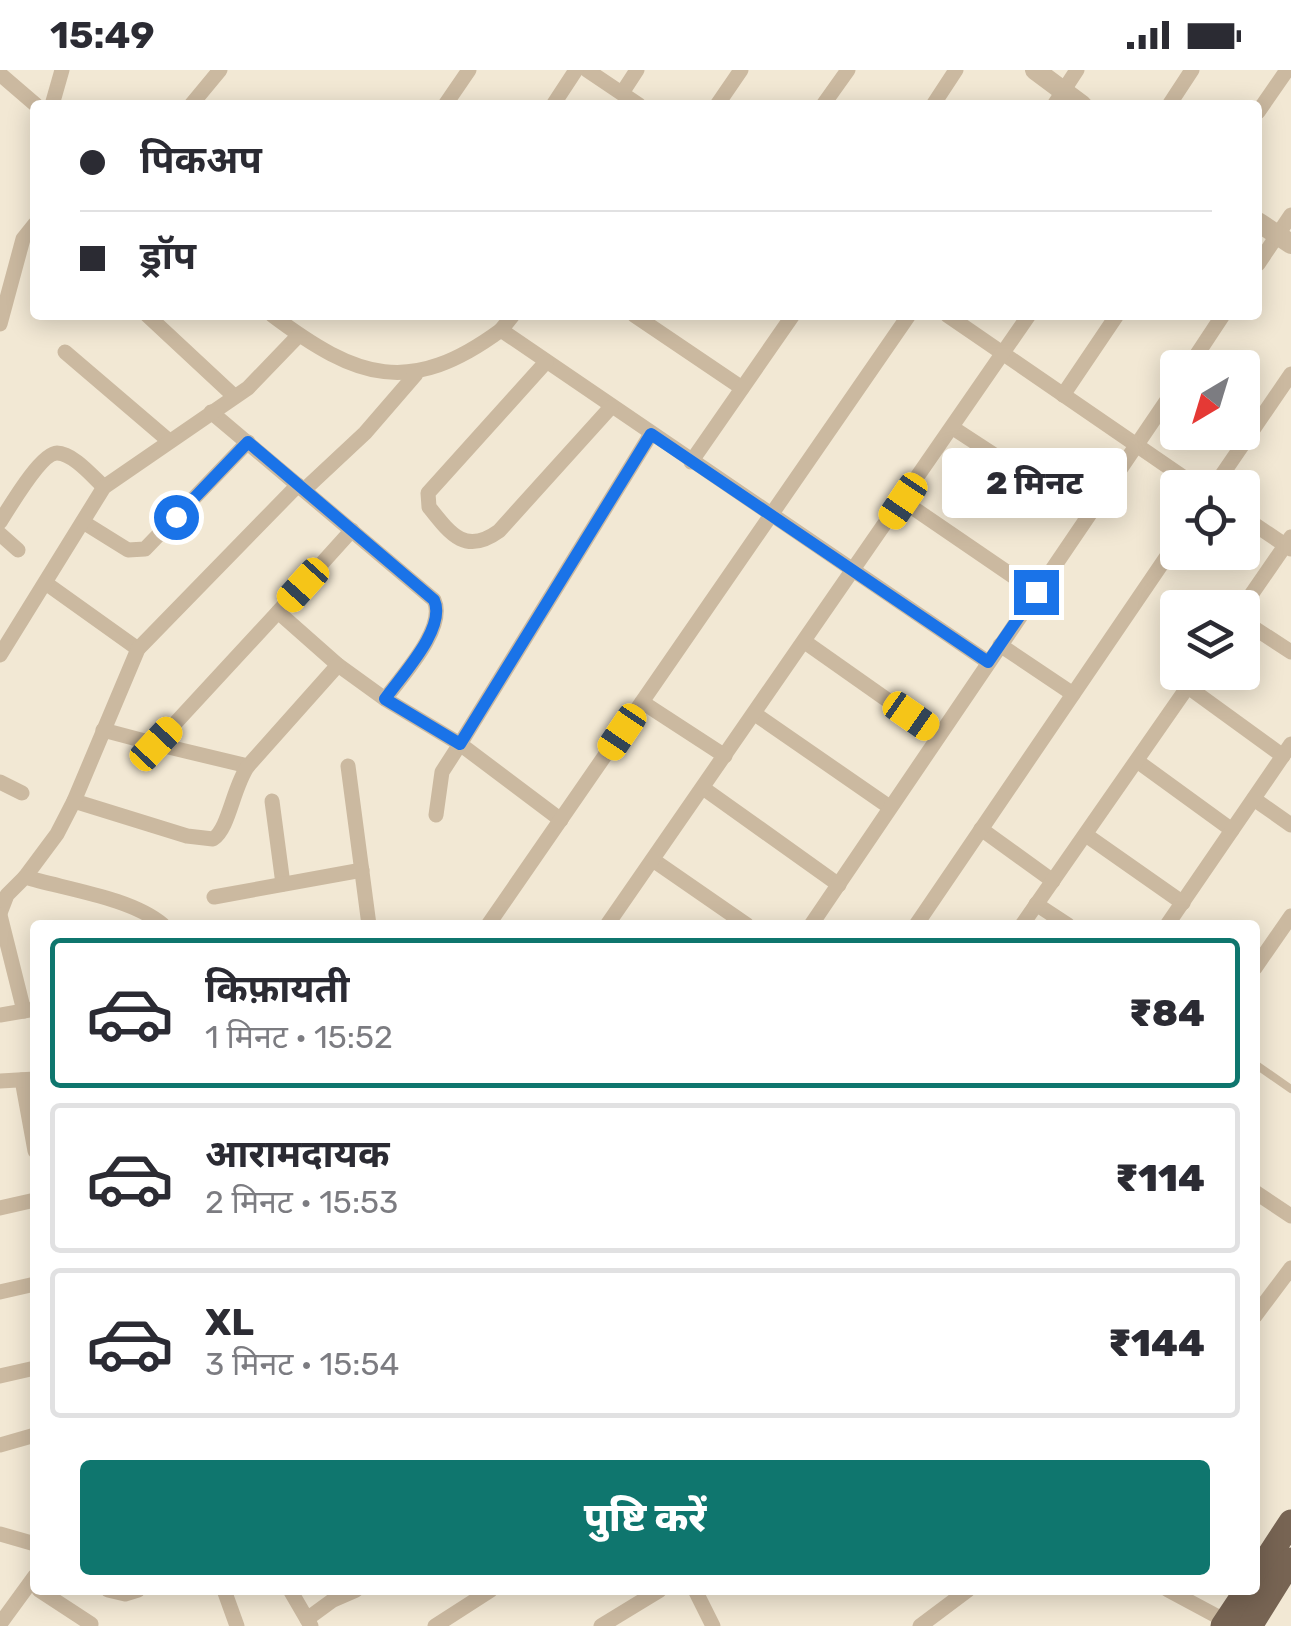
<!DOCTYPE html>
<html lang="hi">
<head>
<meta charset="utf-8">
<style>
	body { margin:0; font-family:Rubik,"Noto Sans Devanagari",sans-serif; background:#f7f7f7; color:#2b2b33; height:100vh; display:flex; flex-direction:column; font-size:38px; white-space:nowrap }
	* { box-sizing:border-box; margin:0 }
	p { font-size:32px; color:#7c7c81 }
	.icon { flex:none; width:55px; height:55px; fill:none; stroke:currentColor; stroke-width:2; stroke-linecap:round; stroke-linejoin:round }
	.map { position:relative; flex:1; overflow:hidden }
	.details { position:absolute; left:30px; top:850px; width:1230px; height:675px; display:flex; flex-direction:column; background:#fff; border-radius:10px; box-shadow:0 5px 25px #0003 }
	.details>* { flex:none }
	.guide { position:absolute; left:30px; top:30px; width:1232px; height:220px; border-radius:10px; box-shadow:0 5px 25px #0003; display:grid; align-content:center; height:220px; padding:0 50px; background:#fff }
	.needle { width:65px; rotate:218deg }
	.buttons { position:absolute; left:1160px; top:280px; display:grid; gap:20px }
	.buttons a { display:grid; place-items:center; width:100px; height:100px; border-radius:10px; background:#fff; box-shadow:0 5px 25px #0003; font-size:50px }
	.end { position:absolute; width:45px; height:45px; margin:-22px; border:12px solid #1a73e8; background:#fff; box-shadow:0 0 0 5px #fff }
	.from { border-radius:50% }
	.bubble { position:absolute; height:70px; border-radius:10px; background:#fff; box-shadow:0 5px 25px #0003; font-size:32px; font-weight:800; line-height:70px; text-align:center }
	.car { position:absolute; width:30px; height:60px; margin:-30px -15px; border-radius:12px; box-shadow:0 0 8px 2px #0007; background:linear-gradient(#f5c518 24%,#345 0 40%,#f5c518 0 76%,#345 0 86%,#f5c518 0) }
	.guide b { display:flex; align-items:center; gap:35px; height:95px; font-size:38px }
	.guide b+b { border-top:2px solid #e1e1e2 }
	.guide i { width:25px; height:25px; background:#2b2b33 }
	ul { padding:18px 0 0; list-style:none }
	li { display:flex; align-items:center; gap:30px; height:150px; margin:0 20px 15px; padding:0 30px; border:5px solid #e1e1e2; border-radius:10px }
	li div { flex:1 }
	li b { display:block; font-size:38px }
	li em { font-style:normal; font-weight:800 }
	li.selected { border-color:#0f766e }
	li>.icon { width:90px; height:90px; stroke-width:1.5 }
	.button { display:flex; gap:20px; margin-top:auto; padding:20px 50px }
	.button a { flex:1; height:115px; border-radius:10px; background:#0f766e; color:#fff; font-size:40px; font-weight:800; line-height:115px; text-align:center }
	.status { display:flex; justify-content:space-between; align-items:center; height:70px; padding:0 50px; background:#fff; direction:ltr }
	.status svg { height:28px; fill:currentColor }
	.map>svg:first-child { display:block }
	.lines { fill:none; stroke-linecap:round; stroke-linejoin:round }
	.service { stroke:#cbb9a0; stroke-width:8 }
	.minor { stroke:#cbb9a0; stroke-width:15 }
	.tertiary { stroke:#cbb9a0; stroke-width:20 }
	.primary { stroke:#776453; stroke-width:25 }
	.route { stroke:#1a73e8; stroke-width:12 }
</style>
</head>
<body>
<div class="status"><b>15:49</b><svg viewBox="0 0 49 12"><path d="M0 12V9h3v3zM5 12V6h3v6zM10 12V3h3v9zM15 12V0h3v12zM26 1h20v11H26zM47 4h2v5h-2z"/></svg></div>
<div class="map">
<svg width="1291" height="1556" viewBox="0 0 1291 1556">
	<rect width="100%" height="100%" fill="#f2e8d4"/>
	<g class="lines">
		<polyline class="service" points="1255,994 1291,1019"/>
		<g class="minor">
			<polyline points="587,0 639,35"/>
			<polyline points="0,4 36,35"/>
			<polyline points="622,23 637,0"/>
			<polyline points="52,35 62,0"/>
			<polyline points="191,35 220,0"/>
			<polyline points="445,35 469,0"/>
			<polyline points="553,35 576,0"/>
			<polyline points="717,35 741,0"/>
			<polyline points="823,35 848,0"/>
			<polyline points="933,35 956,0"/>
			<polyline points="1054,35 1077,0"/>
			<polyline points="1169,35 1192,0"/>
			<polyline points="1258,42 1287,0"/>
			<polyline points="1258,194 1291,145"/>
			<polyline points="147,245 234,326"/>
			<path d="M272,245C357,309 410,327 501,260"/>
			<polyline points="513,245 501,260 988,592"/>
			<polyline points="634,245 742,318"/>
			<polyline points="947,245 1199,418"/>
			<polyline points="0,254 23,169 35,154"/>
			<polyline points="65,282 168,370"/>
			<path d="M546,292L428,423L429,437C451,465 466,485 499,461L611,337"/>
			<polyline points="1188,298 1223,245"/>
			<polyline points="1063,325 1117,245"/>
			<path d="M211,342L434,530C447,558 402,606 385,629L460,674L442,702L436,745"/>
			<polyline points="953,358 1088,446"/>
			<polyline points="691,392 793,245"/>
			<polyline points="1213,418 1291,304"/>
			<polyline points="304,420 365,363 416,304"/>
			<polyline points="903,431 1036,522"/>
			<polyline points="1242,446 1291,479"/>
			<path d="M0,452C9,438 41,383 57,383C73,383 93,407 104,417"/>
			<polyline points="83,452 128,480 145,479 248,372"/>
			<polyline points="352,460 278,542 338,595 385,629"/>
			<polyline points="0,464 18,480"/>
			<polyline points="47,514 138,579"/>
			<polyline points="1242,538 1291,467"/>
			<polyline points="1242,550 1291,582"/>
			<polyline points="805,572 937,665"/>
			<polyline points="1000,575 1073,624"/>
			<polyline points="0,585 104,417 248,318 299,265"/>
			<polyline points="1188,617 1283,686"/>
			<polyline points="642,632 725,686"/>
			<polyline points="755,644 888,736"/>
			<polyline points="103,660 156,674 278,542"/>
			<polyline points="156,674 248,696 338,595"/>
			<polyline points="1137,691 1232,760"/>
			<polyline points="348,696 369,855"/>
			<polyline points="0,712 22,723"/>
			<polyline points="703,718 839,815"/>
			<polyline points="1254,729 1291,755"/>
			<path d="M74,731L187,766L213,769C229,759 233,717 248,696"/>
			<polyline points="272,731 283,814"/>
			<polyline points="561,750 460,674 651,364"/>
			<polyline points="981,759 1053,811"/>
			<polyline points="1086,765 1183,833"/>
			<polyline points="653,790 747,855"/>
			<polyline points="25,807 57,764 74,731 138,579 298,415"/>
			<polyline points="214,827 362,800"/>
			<polyline points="1036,834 1068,855"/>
			<path d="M0,843L7,825L25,807C65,819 132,828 163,855"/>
			<polyline points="0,845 24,941"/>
			<polyline points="488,855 909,245"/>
			<polyline points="607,855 1029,245"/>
			<polyline points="811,855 1178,314"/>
			<polyline points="916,855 1178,470"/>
			<polyline points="1022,855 1198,602"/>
			<polyline points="1167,855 1291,674"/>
			<polyline points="1255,898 1291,846"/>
			<polyline points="0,945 35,939"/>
			<polyline points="22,1010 35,1081"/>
			<polyline points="0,1011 35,1009"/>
			<polyline points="1255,1122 1291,1146"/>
			<polyline points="0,1138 35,1130"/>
			<polyline points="0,1222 35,1214"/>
			<polyline points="1255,1246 1291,1198"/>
			<polyline points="0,1306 35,1298"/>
			<polyline points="0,1375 35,1365"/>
			<polyline points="0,1464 35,1474"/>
			<polyline points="39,1520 91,1554"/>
			<polyline points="108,1520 125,1524 138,1520"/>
			<polyline points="224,1520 237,1556"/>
			<polyline points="290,1520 311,1556"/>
			<polyline points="695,1520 713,1556"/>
			<polyline points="1168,1520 1226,1551"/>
			<polyline points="307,1549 333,1530 356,1520"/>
			<polyline points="0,1554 35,1506"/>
			<polyline points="435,1556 491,1520"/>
			<polyline points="601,1556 660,1520"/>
			<polyline points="920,1556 968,1520"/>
		</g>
		<g class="tertiary">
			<polyline points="1035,0 1082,35"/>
			<polyline points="1258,152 1291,174"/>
		</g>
		<g class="primary">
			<polyline points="1255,1507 1291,1452"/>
			<polyline points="1223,1556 1247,1520"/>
			<polyline points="1250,1556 1291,1490"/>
		</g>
	</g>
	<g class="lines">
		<path class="route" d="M176,447L248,372L434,530C447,558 401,606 385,629L460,674L651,364L988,592L1036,522"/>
	</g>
</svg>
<div class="buttons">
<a><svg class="needle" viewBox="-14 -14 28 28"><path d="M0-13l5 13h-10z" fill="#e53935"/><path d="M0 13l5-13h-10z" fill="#7c7c81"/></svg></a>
<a><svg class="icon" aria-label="locate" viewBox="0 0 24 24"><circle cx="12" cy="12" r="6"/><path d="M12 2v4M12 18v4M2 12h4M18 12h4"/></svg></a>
<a><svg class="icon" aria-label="layers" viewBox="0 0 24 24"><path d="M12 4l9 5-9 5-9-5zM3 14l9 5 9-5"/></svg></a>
</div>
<i class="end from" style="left:176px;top:447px"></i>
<i class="end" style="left:1036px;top:522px"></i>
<div class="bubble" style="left:942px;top:378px;width:185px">2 मिनट</div>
<i class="car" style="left:903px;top:431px;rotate:214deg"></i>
<i class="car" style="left:303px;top:515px;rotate:222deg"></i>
<i class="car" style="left:911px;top:646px;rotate:125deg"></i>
<i class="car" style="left:622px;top:662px;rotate:214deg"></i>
<i class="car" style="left:156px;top:674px;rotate:43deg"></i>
<div class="guide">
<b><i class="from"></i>पिकअप</b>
<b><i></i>ड्रॉप</b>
</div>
<section class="details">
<ul>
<li class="selected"><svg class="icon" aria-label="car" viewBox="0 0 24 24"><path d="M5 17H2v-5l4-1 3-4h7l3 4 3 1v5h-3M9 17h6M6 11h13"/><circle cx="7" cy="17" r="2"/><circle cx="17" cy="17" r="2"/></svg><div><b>किफ़ायती</b><p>1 मिनट · 15:52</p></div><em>₹84</em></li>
<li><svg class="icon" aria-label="car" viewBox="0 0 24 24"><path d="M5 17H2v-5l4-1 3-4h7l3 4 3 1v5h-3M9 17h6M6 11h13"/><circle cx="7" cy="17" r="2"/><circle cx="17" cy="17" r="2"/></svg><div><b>आरामदायक</b><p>2 मिनट · 15:53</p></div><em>₹114</em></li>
<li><svg class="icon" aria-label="car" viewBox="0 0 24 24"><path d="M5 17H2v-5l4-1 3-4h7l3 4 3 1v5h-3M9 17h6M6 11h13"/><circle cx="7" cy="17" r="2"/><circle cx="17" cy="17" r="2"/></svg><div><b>XL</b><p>3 मिनट · 15:54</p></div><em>₹144</em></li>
</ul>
<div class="button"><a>पुष्टि करें</a></div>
</section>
</div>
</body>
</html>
